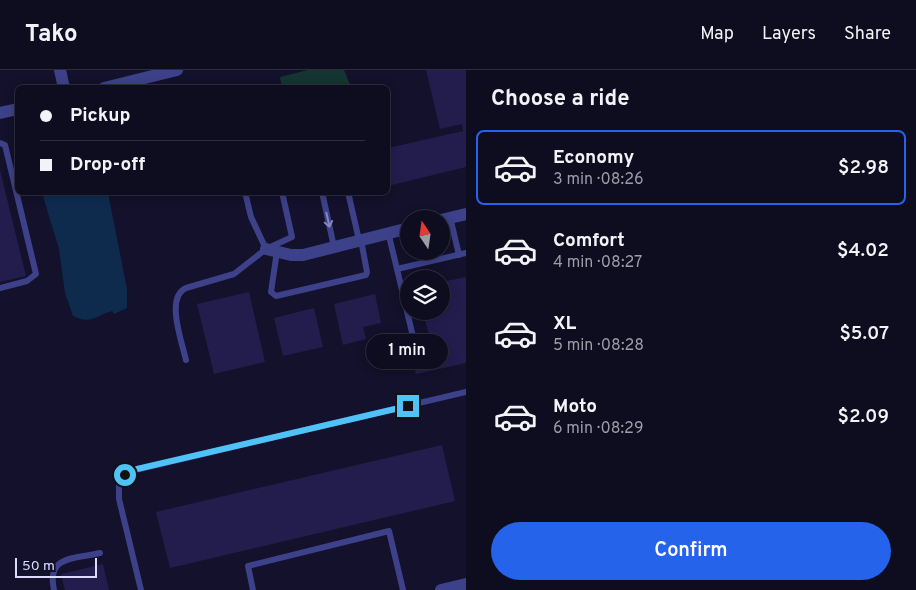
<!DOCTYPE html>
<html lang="en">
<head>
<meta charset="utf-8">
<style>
	body { margin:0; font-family:Overpass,sans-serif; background:#171629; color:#f1f3f6; height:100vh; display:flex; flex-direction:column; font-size:19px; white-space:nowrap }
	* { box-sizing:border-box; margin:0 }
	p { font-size:16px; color:#9b9ca5 }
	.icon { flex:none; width:28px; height:28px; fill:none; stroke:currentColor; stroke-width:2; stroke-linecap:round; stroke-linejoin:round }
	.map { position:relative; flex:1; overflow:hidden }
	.drawer { display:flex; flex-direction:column; background:#0e0d20; width:450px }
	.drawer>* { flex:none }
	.banner { position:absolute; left:15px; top:15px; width:375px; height:110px; border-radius:8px; box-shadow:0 2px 12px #0003,0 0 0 1px #2e2d3e; display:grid; align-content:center; height:110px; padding:0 25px; background:#0e0d20 }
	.needle { width:32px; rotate:347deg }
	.buttons { position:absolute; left:400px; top:140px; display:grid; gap:10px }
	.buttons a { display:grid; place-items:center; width:50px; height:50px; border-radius:50%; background:#0e0d20; box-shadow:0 2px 12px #0003,0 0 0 1px #2e2d3e; font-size:25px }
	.scale { position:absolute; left:15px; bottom:12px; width:82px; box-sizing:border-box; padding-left:5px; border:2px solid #dcdbff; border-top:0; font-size:14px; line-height:18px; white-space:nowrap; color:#dcdbff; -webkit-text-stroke:4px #13112b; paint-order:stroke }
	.end { position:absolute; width:22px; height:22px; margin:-11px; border:6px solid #4fc3f7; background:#111; box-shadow:0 0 0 2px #111 }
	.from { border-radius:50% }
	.bubble { position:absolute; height:35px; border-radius:18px; background:#0e0d20; box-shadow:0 2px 12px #0003,0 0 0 1px #2e2d3e; font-size:16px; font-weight:600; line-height:35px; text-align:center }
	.banner b { display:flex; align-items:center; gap:18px; height:48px; font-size:19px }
	.banner b+b { border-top:1px solid #2e2d3e }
	.banner i { width:12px; height:12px; background:#f1f3f6 }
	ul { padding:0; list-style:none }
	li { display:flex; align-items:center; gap:15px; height:75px; margin:0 10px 8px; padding:0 15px; border:2px solid transparent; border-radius:8px }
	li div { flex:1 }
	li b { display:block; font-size:19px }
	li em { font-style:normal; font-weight:600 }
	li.selected { border-color:#2563eb }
	li>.icon { width:45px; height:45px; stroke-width:1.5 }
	h2 { padding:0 25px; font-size:22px; line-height:60px }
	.primary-button { display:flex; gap:10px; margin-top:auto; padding:10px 25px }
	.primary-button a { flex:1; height:58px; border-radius:30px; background:#2563eb; color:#fff; font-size:20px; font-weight:600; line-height:58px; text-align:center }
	header { display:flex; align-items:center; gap:30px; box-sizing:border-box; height:70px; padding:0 25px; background:#0e0d20; border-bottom:1px solid #2e2d3e }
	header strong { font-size:24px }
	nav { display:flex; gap:28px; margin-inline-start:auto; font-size:18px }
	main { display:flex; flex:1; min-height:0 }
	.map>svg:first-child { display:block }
	.green { fill:#143531 }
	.water { fill:#0e2b4e }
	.building { fill:#221d4c }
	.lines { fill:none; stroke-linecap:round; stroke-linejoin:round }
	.lane { stroke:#3d4189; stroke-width:6 }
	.street { stroke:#3d4189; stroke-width:12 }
	.oneway { stroke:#8586be }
	.route { stroke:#4fc3f7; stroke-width:6 }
</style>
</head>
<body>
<header>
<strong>Tako</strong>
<nav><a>Map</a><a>Layers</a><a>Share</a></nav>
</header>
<main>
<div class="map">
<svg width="466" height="520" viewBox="0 0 466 520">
	<rect width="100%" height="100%" fill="#13112b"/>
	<polygon class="green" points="308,0 344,0 351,17 282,17 280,7"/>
	<path class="water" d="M42,123H108L127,219V238L114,244L112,241C97,245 91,255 73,246L65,223L59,179Z"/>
	<g class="building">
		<polygon points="426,0 466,0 466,97 388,116 388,78 463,61 462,54 440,59"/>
		<polygon points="0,100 26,206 0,212"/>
		<polygon points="466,207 466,293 416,304 412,287 433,282 423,241 441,241 441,212"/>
		<polygon points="249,222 265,292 214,304 197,234"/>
		<polygon points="375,224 381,253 363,257 366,269 343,275 334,234"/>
		<polygon points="314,238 323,277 283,286 274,248"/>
		<polygon points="442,375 455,431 170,498 156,442"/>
		<polygon points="103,494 109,520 65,520 61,504"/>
	</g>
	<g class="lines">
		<g class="lane">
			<polyline points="0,73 5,75 36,204 27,211 0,218"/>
			<polyline points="245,122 251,147 266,179"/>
			<polyline points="322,122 334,177"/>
			<polyline points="348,122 359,170"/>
			<polyline points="450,147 459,185"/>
			<polyline points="388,162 397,199 466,183"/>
			<polyline points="277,181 271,222 276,226 366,205 367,202 361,170"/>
			<polyline points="397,199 414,271"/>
			<path d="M186,290C182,272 165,227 186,218L234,204L266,179L292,167L282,122"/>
			<path d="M54,520C46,485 75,489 100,483"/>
			<polyline points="141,520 119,429 119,413 131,401 466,322"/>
			<polyline points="253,520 248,496 389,461 403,520"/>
		</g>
		<g class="street">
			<polyline points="60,0 64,18"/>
			<polyline points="104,18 177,0"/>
			<polyline points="0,43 18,39"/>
			<polyline points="441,150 466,144"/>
			<polyline points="266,179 291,185 303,185 409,158"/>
			<polyline points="441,520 466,514"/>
		</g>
	</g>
	<defs><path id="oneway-shaft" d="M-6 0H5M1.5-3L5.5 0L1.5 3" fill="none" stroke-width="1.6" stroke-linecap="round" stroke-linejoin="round" transform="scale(1.25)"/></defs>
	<use class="oneway" href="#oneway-shaft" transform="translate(328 150) rotate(77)"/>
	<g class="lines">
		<polyline class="route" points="125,405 137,399 408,336"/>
	</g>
</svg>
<div class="buttons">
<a><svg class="needle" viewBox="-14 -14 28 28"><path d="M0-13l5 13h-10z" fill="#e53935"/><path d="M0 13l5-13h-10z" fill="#9b9ca5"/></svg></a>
<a><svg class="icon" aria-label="layers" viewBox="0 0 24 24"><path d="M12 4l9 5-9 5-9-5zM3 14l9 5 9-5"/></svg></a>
</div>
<div class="scale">50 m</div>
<i class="end from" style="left:125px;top:405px"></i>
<i class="end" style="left:408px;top:336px"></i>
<div class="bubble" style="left:366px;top:264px;width:82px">1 min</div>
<div class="banner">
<b><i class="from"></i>Pickup</b>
<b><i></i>Drop-off</b>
</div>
</div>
<section class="drawer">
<h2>Choose a ride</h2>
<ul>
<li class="selected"><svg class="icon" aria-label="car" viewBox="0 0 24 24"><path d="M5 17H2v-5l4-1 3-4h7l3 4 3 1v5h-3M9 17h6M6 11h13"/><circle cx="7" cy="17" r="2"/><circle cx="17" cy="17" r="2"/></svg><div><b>Economy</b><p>3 min · 08:26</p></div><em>$2.98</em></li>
<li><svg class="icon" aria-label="car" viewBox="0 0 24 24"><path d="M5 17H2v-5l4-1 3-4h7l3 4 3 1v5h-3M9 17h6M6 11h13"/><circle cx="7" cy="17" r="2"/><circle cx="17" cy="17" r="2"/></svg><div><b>Comfort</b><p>4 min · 08:27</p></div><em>$4.02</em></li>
<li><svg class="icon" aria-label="car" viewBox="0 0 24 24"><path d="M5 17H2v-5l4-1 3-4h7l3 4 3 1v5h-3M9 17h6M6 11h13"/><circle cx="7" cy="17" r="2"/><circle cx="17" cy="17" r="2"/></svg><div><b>XL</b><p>5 min · 08:28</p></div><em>$5.07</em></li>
<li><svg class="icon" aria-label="car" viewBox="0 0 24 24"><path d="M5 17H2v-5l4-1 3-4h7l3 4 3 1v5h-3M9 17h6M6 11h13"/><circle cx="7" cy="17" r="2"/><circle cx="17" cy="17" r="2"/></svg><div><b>Moto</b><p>6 min · 08:29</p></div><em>$2.09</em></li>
</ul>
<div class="primary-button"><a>Confirm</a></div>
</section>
</main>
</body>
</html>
